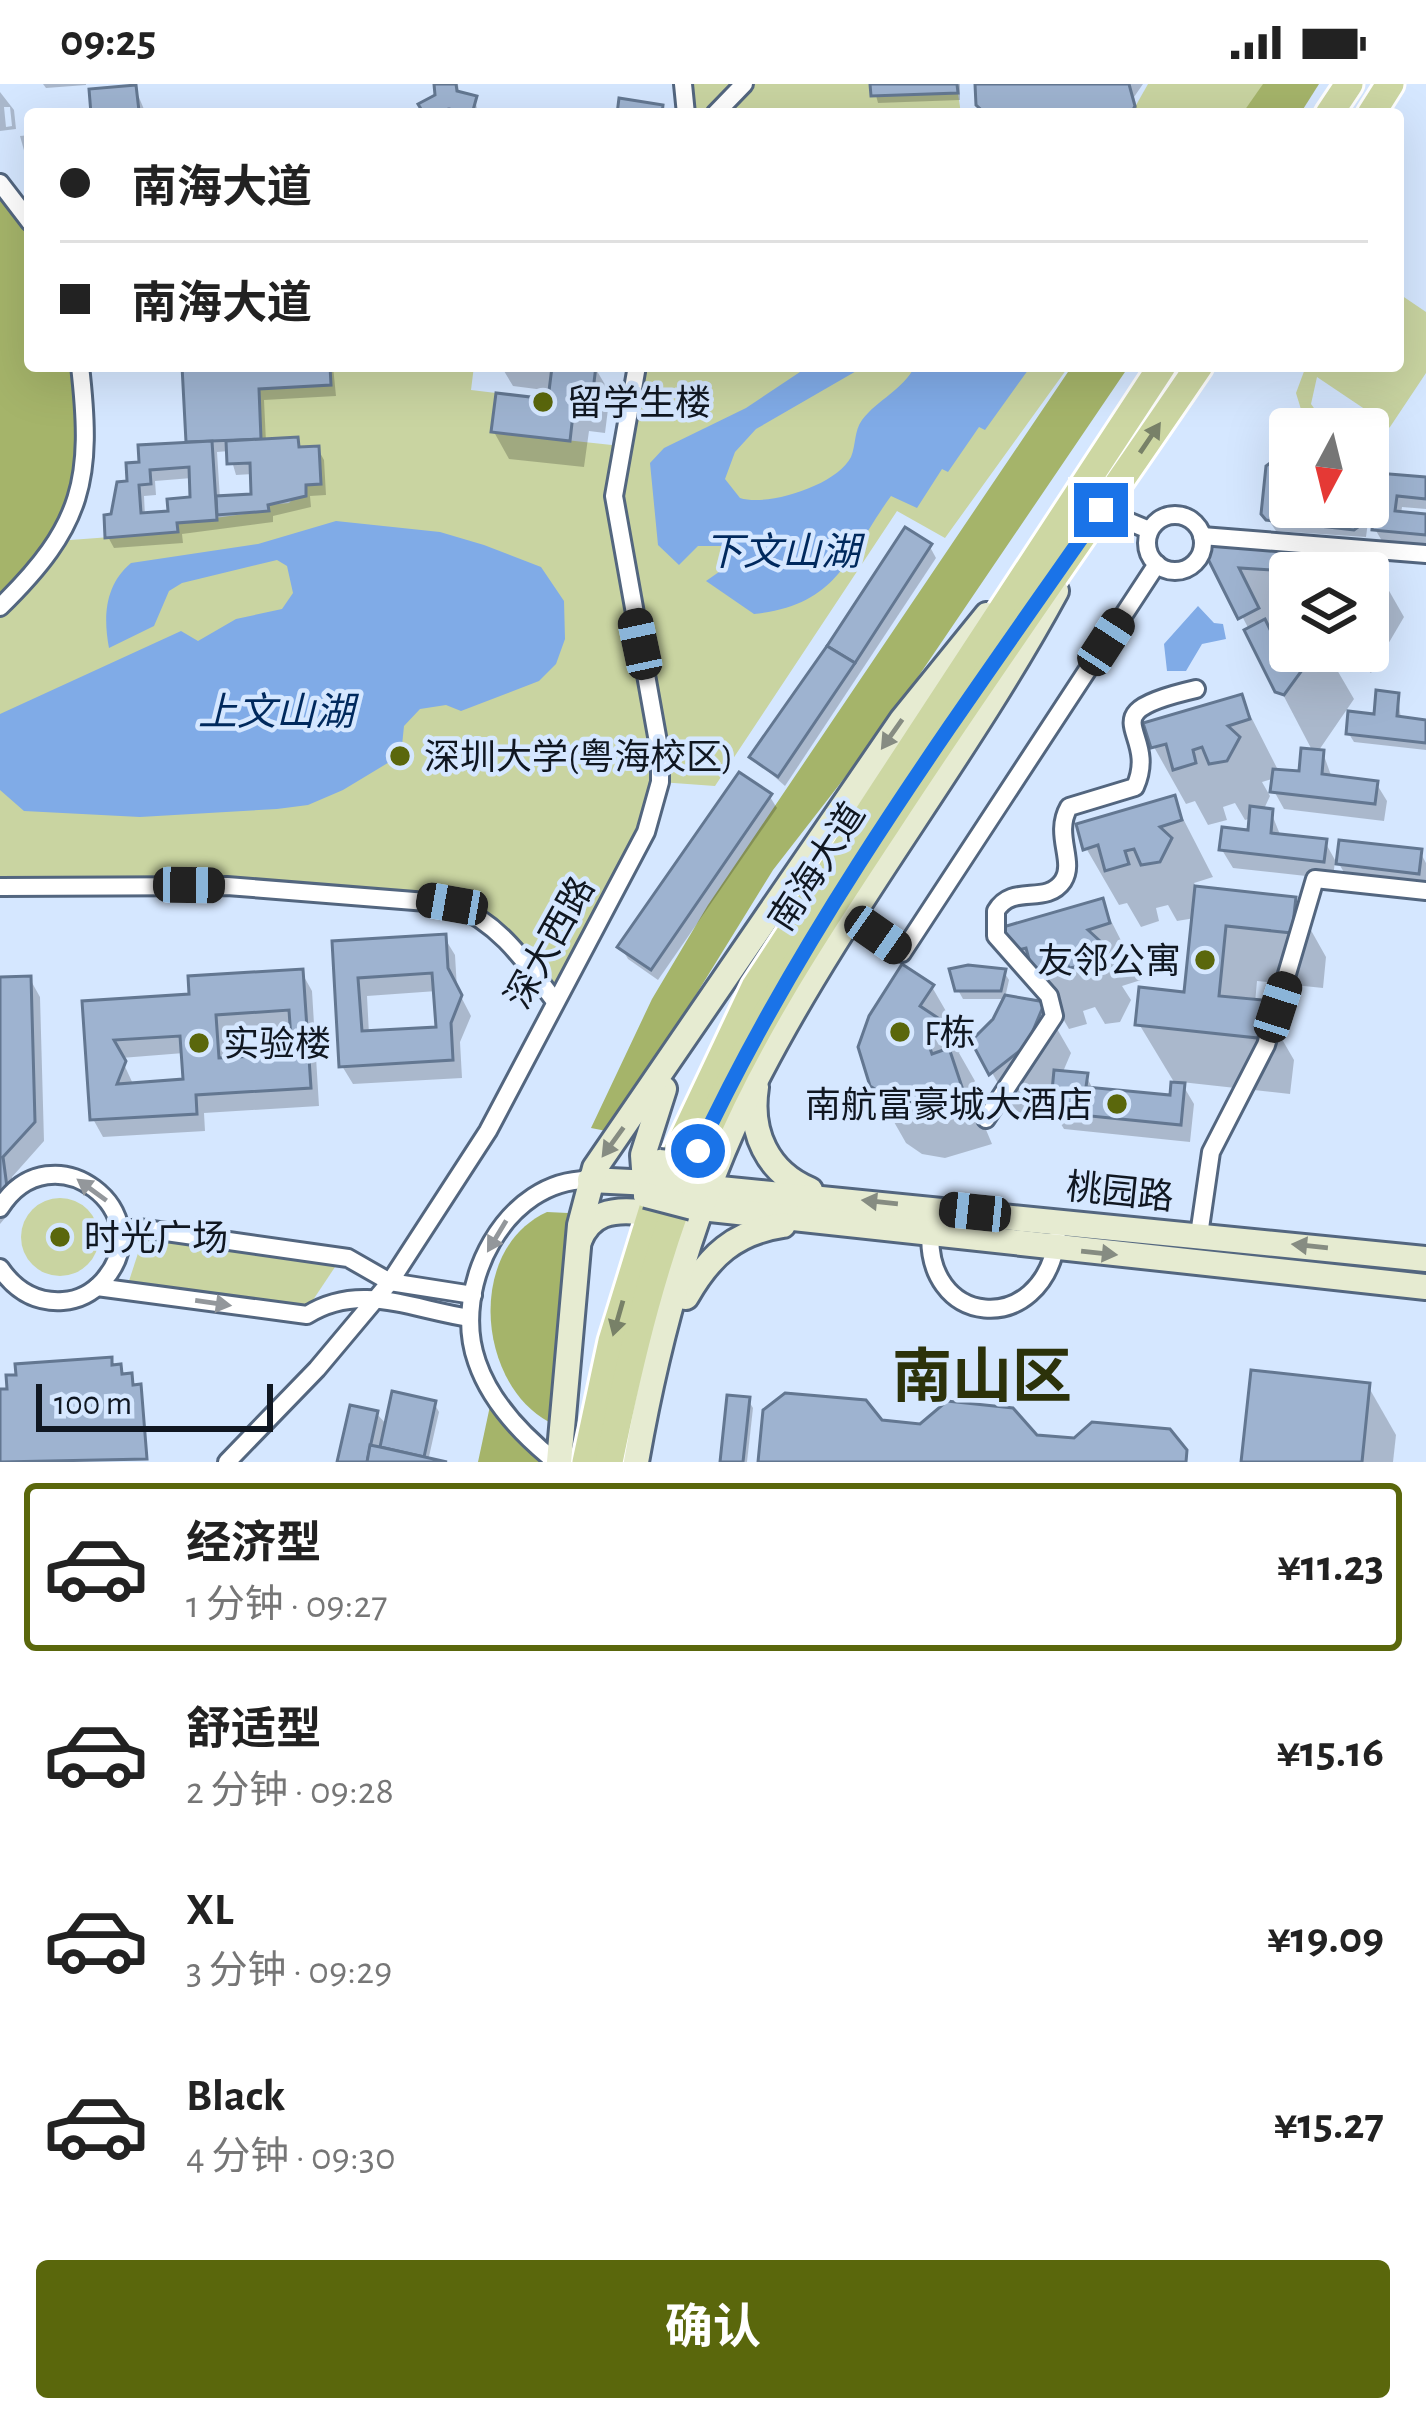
<!DOCTYPE html>
<html lang="zh">
<head>
<meta charset="utf-8">
<style>
	body { margin:0; font-family:"Alegreya Sans","Noto Sans SC",sans-serif; background:#f2f2f2; color:#222; height:100vh; display:flex; flex-direction:column; font-size:45px; white-space:nowrap }
	* { box-sizing:border-box; margin:0 }
	p { font-size:39px; color:#767676 }
	.icon { flex:none; width:66px; height:66px; fill:none; stroke:currentColor; stroke-width:2; stroke-linecap:round; stroke-linejoin:round }
	.map { position:relative; height:1378px; overflow:hidden }
	.details { display:flex; flex-direction:column; background:#fff; flex:1 }
	.details>* { flex:none }
	.hud { position:absolute; left:24px; top:24px; width:1380px; height:264px; border-radius:12px; box-shadow:0 12px 48px #0002; display:grid; align-content:center; height:264px; padding:0 36px; background:#fff }
	.needle { width:78px; rotate:187deg }
	.tools { position:absolute; left:1269px; top:324px; display:grid; gap:24px }
	.tools a { display:grid; place-items:center; width:120px; height:120px; border-radius:12px; background:#fff; box-shadow:0 12px 48px #0002; font-size:60px }
	.scale { position:absolute; left:36px; bottom:30px; width:237px; box-sizing:border-box; padding-left:12px; border:6px solid #101721; border-top:0; font-size:33px; line-height:42px; white-space:nowrap; color:#101721; -webkit-text-stroke:9px #d5e7ff; paint-order:stroke }
	.end { position:absolute; width:54px; height:54px; margin:-27px; border:15px solid #1a73e8; background:#fff; box-shadow:0 0 0 6px #fff }
	.from { border-radius:50% }
	.car { position:absolute; width:36px; height:72px; margin:-36px -18px; border-radius:15px; box-shadow:0 0 9px 3px #0007; background:linear-gradient(#222 24%,#8ab4d8 0 40%,#222 0 76%,#8ab4d8 0 86%,#222 0) }
	.hud b { display:flex; align-items:center; gap:42px; height:114px; font-size:45px }
	.hud b+b { border-top:3px solid #e0e0e0 }
	.hud i { width:30px; height:30px; background:#222 }
	ul { padding:21px 0 0; list-style:none }
	li { display:flex; align-items:center; gap:36px; height:168px; margin:0 24px 18px; padding:0 12px; border:6px solid transparent; border-radius:12px }
	li div { flex:1 }
	li b { display:block; font-size:45px }
	li em { font-style:normal; font-weight:700 }
	li.active { border-color:#5a670c }
	li>.icon { width:108px; height:108px; stroke-width:1.5 }
	.button { display:flex; gap:24px; margin-top:auto; padding:24px 36px }
	.button a { flex:1; height:138px; border-radius:12px; background:#5a670c; color:#fff; font-size:48px; font-weight:700; line-height:138px; text-align:center }
	.status { display:flex; justify-content:space-between; align-items:center; height:84px; padding:0 60px; background:#fff; direction:ltr }
	.status svg { height:33px; fill:currentColor }
	.map>svg:first-child { display:block }
	.green { fill:#c9d4a1 }
	.forest { fill:#a5b46a }
	.water { fill:#80abe7 }
	.shadow { fill:#0003; fill-rule:evenodd }
	.building { fill:#9eb3d0; stroke:#637791; stroke-width:3; fill-rule:evenodd }
	.lines { fill:none; stroke-linecap:round; stroke-linejoin:round }
	.street-casing { stroke:#53667f; stroke-width:22 }
	.secondary-casing { stroke:#53667f; stroke-width:30 }
	.primary-casing { stroke:#fff; stroke-width:33 }
	.street { stroke:#fff; stroke-width:16 }
	.secondary { stroke:#e6ebd1; stroke-width:24 }
	.primary { stroke:#cdd7a3; stroke-width:27 }
	.secondary-bridge-casing { stroke:#53667f; stroke-width:30; stroke-linecap:butt }
	.secondary-bridge { stroke:#e6ebd1; stroke-width:24 }
	.oneway { fill:#788168 }
	.oneway2 { fill:#868c82 }
	.oneway3 { fill:#93979b }
	.route { stroke:#1a73e8; stroke-width:15 }
	.poi-dot { fill:#5a670c; stroke:#d5e7ff; stroke-width:4.5 }
	.labels { text-anchor:middle; stroke-width:9; stroke-linejoin:round; paint-order:stroke }
	.poi-label { font-size:36px; fill:#101721; stroke:#d5e7ff; text-anchor:start }
	.street-label { font-size:36px; fill:#101721; stroke:#d5e7ff }
	.water-label { font-size:39px; font-style:italic; fill:#00295d; stroke:#d5e7ff }
	.town-label { font-size:60px; font-weight:bold; fill:#2c320a; stroke:#d5e7ff }
</style>
</head>
<body>
<div class="status"><b>09:25</b><svg viewBox="0 0 49 12"><path d="M0 12V9h3v3zM5 12V6h3v6zM10 12V3h3v9zM15 12V0h3v12zM26 1h20v11H26zM47 4h2v5h-2z"/></svg></div>
<div class="map">
<svg width="1426" height="1378" viewBox="0 0 1426 1378">
	<rect width="100%" height="100%" fill="#d5e7ff"/>
	<g class="green">
		<polygon points="683,0 870,0 872,12 958,9 961,30 686,30"/>
		<polygon points="1148,0 1272,0 1252,30 1131,30"/>
		<polygon points="1398,209 1426,228 1426,289 1390,343 1368,360 1366,345 1378,334 1317,293 1311,320 1329,345 1307,345 1296,309 1306,282 1398,282"/>
		<polygon points="330,282 474,282 471,306 496,309 491,348 621,362 637,282 1069,282 945,454 897,427 715,702 660,698 656,722 554,916 479,831 411,812 0,803 0,523 57,457 177,448 177,439 268,427 268,421 289,419 306,401 321,399 319,362 299,363 297,353 261,355 259,305 330,301"/>
		<circle cx="60" cy="1153" r="39"/>
		<polygon points="143,1154 337,1180 309,1222 128,1200"/>
	</g>
	<g class="forest">
		<polygon points="1263,0 1319,0 1300,30 1242,30"/>
		<polygon points="0,99 30,138 30,282 80,282 86,333 73,431 0,523"/>
		<polygon points="1072,282 1129,282 884,643 773,786 689,922 627,1051 591,1044 652,915 708,821"/>
		<path d="M547,1128L568,1129L549,1338C477,1299 466,1165 547,1128Z"/>
		<polygon points="490,1322 545,1375 545,1378 478,1378"/>
	</g>
	<g class="water">
		<path d="M809,282H865L756,345L735,368L725,395L740,414C768,423 837,401 851,373C856,361 854,347 862,336C878,315 902,307 915,282H1031L985,346L979,343L948,388L942,385L917,424L891,412C847,473 839,521 754,530L706,497L729,481L722,462H698L679,481L658,461L650,379L664,364L746,324Z"/>
		<path d="M336,437L440,448L484,461L541,483L564,517L565,555L556,580L539,597L461,627L446,621L420,625L404,642L401,671L343,706L308,721L277,725L140,733L24,727L0,706V630L181,547L198,557L236,535L282,525L293,509L287,482L277,476L182,499L169,507L154,542L109,564C103,532 105,501 131,479L258,460Z"/>
		<polygon points="1198,522 1214,539 1223,540 1226,555 1202,560 1186,587 1167,587 1164,560"/>
	</g>
	<g class="shadow">
		<polygon points="43,0 86,0 86,1 46,4"/>
		<polygon points="437,0 458,0 459,11 475,15 478,30 427,30 422,21 439,12"/>
		<polygon points="873,0 960,0 960,16 878,19"/>
		<polygon points="978,0 1143,0 1134,13 1139,30 985,30"/>
		<polygon points="135,4 146,30 94,30 92,8"/>
		<path d="M0,8L14,26L16,45L0,47ZM4,23H10L12,42L6,43Z"/>
		<polygon points="310,24 314,30 278,30"/>
		<polygon points="30,51 30,88 20,52"/>
		<path d="M185,282H333L336,312L264,316L266,358L296,356L302,366L318,365L324,376L326,411L310,412L311,423L273,432V438L182,450L183,459L114,464L108,453L131,400L130,382L190,361ZM229,367L236,391L253,390L254,412L220,415L217,368ZM192,394L194,416L171,430L145,432L144,412L156,411L155,397Z"/>
		<polygon points="501,282 594,282 610,309 605,349 589,347 584,383 509,375 494,348 550,318 552,307 513,302"/>
		<polygon points="1290,382 1290,423 1368,423 1368,402 1372,408 1366,453 1276,447 1264,429"/>
		<polygon points="1380,392 1426,396 1426,425 1402,423 1401,430 1426,433 1426,461 1382,457 1375,445"/>
		<polygon points="1214,461 1287,467 1300,489 1290,489 1290,541 1268,539 1283,570 1290,561 1290,567 1326,567 1354,615 1317,669 1323,669 1332,694 1376,699 1387,717 1384,737 1284,725 1274,707 1275,694 1262,698 1270,712 1263,727 1271,728 1281,753 1325,758 1335,776 1333,795 1233,784 1222,766 1250,749 1252,734 1245,736 1235,719 1223,723 1227,736 1208,741 1195,717 1186,720 1154,663 1241,613 1279,688 1301,691 1313,668 1208,467"/>
		<polygon points="930,463 936,474 785,702 752,673"/>
		<polygon points="1302,468 1372,477 1404,533 1371,589 1347,567 1368,567 1368,489 1300,489"/>
		<polygon points="1398,611 1401,636 1426,639 1426,666 1354,658 1349,650"/>
		<polygon points="770,713 777,724 658,896 628,875 621,863"/>
		<polygon points="1173,715 1213,793 1194,799 1198,806 1294,816 1326,873 1323,904 1257,897 1255,919 1261,919 1294,976 1290,1010 1181,998 1194,1020 1190,1058 1064,1045 1053,1027 1055,1009 1019,1037 975,958 996,937 1006,915 963,915 958,906 1004,888 1009,896 1005,914 1045,921 1014,867 1101,817 1141,896 1122,902 1131,916 1120,938 1105,940 1095,923 1083,927 1087,940 1069,945 1055,921 1045,924 1071,969 1062,990 1086,992 1094,1007 1173,1014 1174,998 1139,940 1187,911 1195,834 1177,837 1168,821 1156,824 1159,837 1141,843 1127,819 1119,821 1086,764"/>
		<polygon points="1420,768 1426,779 1426,807 1350,798 1339,780"/>
		<path d="M444,853L455,871L457,905L471,932L460,958L462,994L353,1000L342,982L335,860ZM437,907L439,945L369,950L367,912Z"/>
		<path d="M302,889L312,907L319,1022L204,1029L205,1047L103,1053L93,1035L86,919L192,913ZM293,944L295,973L226,977L225,948ZM184,969L186,998L134,1002L121,974Z"/>
		<polygon points="30,895 40,913 44,1057 12,1093 15,1122 0,1140 0,896"/>
		<polygon points="932,903 965,960 959,969 975,997 969,1005 992,1060 945,1074 922,1070 906,1059 873,1001 861,963"/>
		<polygon points="111,1284 132,1304 140,1305 146,1375 0,1378 0,1319"/>
		<polygon points="1254,1290 1368,1302 1396,1351 1393,1378 1244,1378"/>
		<polygon points="729,1314 748,1316 753,1324 747,1378 723,1378"/>
		<polygon points="434,1319 439,1328 428,1377 433,1378 340,1378 352,1325 376,1329 388,1342"/>
	</g>
	<g class="building">
		<polygon points="434,0 456,0 457,7 477,12 472,30 449,25 424,30 418,20 435,11"/>
		<polygon points="870,0 957,0 958,9 871,12"/>
		<polygon points="975,0 1129,0 1135,22 1131,30 986,30 976,21"/>
		<polygon points="136,1 139,27 91,30 89,5"/>
		<polygon points="619,14 663,21 662,30 617,30"/>
		<polygon points="182,282 330,282 331,301 259,305 261,355 186,358"/>
		<polygon points="545,282 596,282 591,323 574,321 570,357 491,348 496,309 548,315 552,283"/>
		<polygon points="298,353 299,363 319,362 321,400 306,401 306,412 268,421 269,427 217,431 216,412 251,410 250,379 227,380 226,357"/>
		<path d="M212,357L217,436L177,439L178,448L105,454L104,431L111,430L117,398L127,397L126,379L139,378L138,361ZM189,383L190,413L167,415L168,427L141,429L139,401L151,400L150,386Z"/>
		<polygon points="1273,377 1290,379 1290,423 1363,423 1361,441 1354,446 1266,436 1261,430 1266,382"/>
		<polygon points="1377,389 1426,393 1426,415 1397,412 1395,427 1426,430 1426,451 1372,446"/>
		<polygon points="905,443 932,460 855,579 827,562"/>
		<polygon points="1207,461 1289,464 1287,487 1239,484 1259,524 1238,535 1205,469"/>
		<polygon points="1299,465 1372,472 1375,479 1368,490 1297,488"/>
		<polygon points="1265,535 1281,568 1290,555 1290,567 1316,567 1284,611 1275,608 1244,546"/>
		<polygon points="827,562 855,579 778,693 749,673"/>
		<polygon points="1376,606 1399,609 1397,632 1426,636 1426,659 1346,650 1348,627 1374,630"/>
		<polygon points="1242,610 1250,635 1228,642 1240,653 1227,677 1209,680 1202,663 1193,666 1196,679 1173,686 1166,660 1151,664 1143,639"/>
		<polygon points="1301,664 1324,666 1322,690 1378,697 1375,720 1270,708 1273,685 1299,687"/>
		<polygon points="739,688 772,710 651,886 617,863"/>
		<polygon points="1175,711 1182,736 1160,743 1172,754 1160,778 1141,781 1134,765 1125,767 1129,780 1105,787 1098,761 1083,766 1076,740"/>
		<polygon points="1250,722 1273,725 1271,749 1327,755 1324,778 1219,766 1222,743 1248,746"/>
		<polygon points="1339,756 1422,765 1419,790 1336,780"/>
		<polygon points="1195,802 1296,813 1292,849 1226,842 1219,912 1263,916 1258,954 1135,941 1139,903 1184,908"/>
		<polygon points="1103,814 1110,839 1088,846 1100,857 1088,881 1069,884 1062,867 1053,870 1057,883 1033,890 1026,864 1011,868 1003,843"/>
		<path d="M446,850L448,884L462,911L451,939L453,976L339,983L332,857ZM432,889L436,943L362,947L358,894Z"/>
		<polygon points="902,880 934,901 920,922 944,938 929,961 932,970 949,964 962,1003 911,1018 887,1013 870,1002 858,963 869,932"/>
		<polygon points="968,881 1006,885 1001,907 955,907 949,885"/>
		<path d="M303,885L311,1004L196,1011L197,1030L90,1036L82,917L189,910L188,892ZM289,926L292,970L219,974L216,931ZM180,952L183,995L117,1000L126,977L114,956Z"/>
		<polygon points="31,892 35,1038 3,1073 7,1103 0,1110 0,893"/>
		<polygon points="1005,911 1045,918 1027,961 989,991 971,957 993,935"/>
		<polygon points="1054,986 1088,989 1086,1003 1170,1011 1171,998 1185,999 1181,1041 1050,1028"/>
		<polygon points="112,1273 112,1281 121,1280 122,1290 132,1289 133,1301 141,1300 147,1375 0,1378 0,1305 7,1305 6,1291 16,1291 15,1280"/>
		<polygon points="1251,1286 1370,1299 1362,1378 1241,1378"/>
		<polygon points="392,1307 436,1317 424,1373 380,1363"/>
		<polygon points="785,1309 866,1316 882,1336 920,1340 947,1317 1013,1324 1037,1351 1074,1354 1092,1338 1170,1345 1187,1366 1186,1378 758,1378 763,1326"/>
		<polygon points="727,1311 750,1313 743,1378 720,1378"/>
		<polygon points="350,1321 378,1327 367,1378 337,1378"/>
		<polygon points="370,1361 380,1363 447,1378 367,1378"/>
	</g>
	<g class="lines">
		<g class="street-casing">
			<g id="street">
				<polyline points="683,0 686,30"/>
				<polyline points="715,30 744,0"/>
				<polyline points="0,99 30,138"/>
				<polyline points="1101,426 1149,446"/>
				<circle cx="1175" cy="459" r="28"/>
				<polyline points="1202,452 1426,470"/>
				<path d="M0,523C84,441 93,395 80,282"/>
				<path d="M0,803L227,802L452,820C499,839 524,876 554,916"/>
				<polyline points="851,834 902,869 1157,480"/>
				<path d="M986,1035L1054,932L1049,912L996,852V827C1012,799 1046,822 1063,797C1076,777 1053,751 1069,723L1135,703C1161,645 1083,631 1196,605"/>
				<path d="M0,1124C52,1042 164,1129 103,1197C93,1208 79,1216 63,1217C35,1219 15,1206 0,1184"/>
				<path d="M931,1142C920,1244 1043,1256 1057,1154"/>
				<polyline points="120,1147 138,1144 348,1174 390,1198 473,1211"/>
				<polyline points="1199,1151 1211,1068 1266,961 1315,795 1426,807"/>
				<path d="M97,1203L307,1231C360,1198 411,1225 470,1234"/>
				<polyline points="227,1378 317,1285 390,1198 488,1047 646,748 660,698 660,669 614,412 637,282"/>
				<path d="M556,1378C522,1351 491,1319 477,1278C450,1202 506,1094 590,1096"/>
			</g>
		</g>
		<g class="secondary-casing">
			<g id="secondary">
				<path d="M756,1003C749,1048 767,1088 810,1106"/>
				<polyline points="590,1096 651,1099"/>
				<polyline points="700,1103 1426,1175"/>
				<polyline points="646,1111 643,1071 664,1005"/>
				<polyline points="692,1123 1426,1203"/>
				<path d="M579,1157C590,1129 612,1125 640,1128"/>
				<path d="M686,1213C709,1172 735,1148 783,1141"/>
				<polyline points="559,1378 580,1141 595,1084 902,636 987,531"/>
				<path d="M636,1378C659,1246 698,1107 760,988C847,821 966,673 1056,507"/>
			</g>
		</g>
		<g class="primary-casing">
			<g id="primary">
				<polyline points="1329,30 1349,0"/>
				<polyline points="1371,30 1390,0"/>
				<polyline points="586,1378 612,1257 658,1108 755,903 1162,282"/>
				<path d="M609,1378C630,1274 655,1170 696,1072C746,953 815,848 886,741C987,586 1095,435 1199,282"/>
			</g>
		</g>
		<use href="#street" class="street"/>
		<use href="#secondary" class="secondary"/>
		<use href="#primary" class="primary"/>
		<g class="secondary-bridge-casing">
			<g id="secondary-bridge">
				<polyline points="659,1078 707,1083"/>
				<polyline points="651,1099 700,1103"/>
				<polyline points="646,1111 692,1123"/>
			</g>
		</g>
		<use href="#secondary-bridge" class="secondary-bridge"/>
	</g>
	<defs><path id="oneway-solid" d="M-6-.8H1V-3.2L6.5 0L1 3.2V.8H-6Z" transform="scale(3)"/></defs>
	<g class="oneway">
		<use href="#oneway-solid" transform="translate(1150 354) rotate(-56)"/>
		<use href="#oneway-solid" transform="translate(618 1234) rotate(106)"/>
	</g>
	<g class="oneway2">
		<use href="#oneway-solid" transform="translate(892 650) rotate(125)"/>
		<use href="#oneway-solid" transform="translate(613 1058) rotate(126)"/>
		<use href="#oneway-solid" transform="translate(880 1118) rotate(-174)"/>
		<use href="#oneway-solid" transform="translate(1310 1162) rotate(-174)"/>
		<use href="#oneway-solid" transform="translate(1099 1169) rotate(6)"/>
	</g>
	<g class="oneway3">
		<use href="#oneway-solid" transform="translate(92 1106) rotate(-144)"/>
		<use href="#oneway-solid" transform="translate(497 1152) rotate(121)"/>
		<use href="#oneway-solid" transform="translate(213 1219) rotate(8)"/>
	</g>
	<g class="lines">
		<path class="route" d="M698,1067C805,838 957,633 1101,426"/>
	</g>
	<g class="poi-dot">
		<circle cx="543" cy="318" r="12"/>
		<circle cx="400" cy="672" r="12"/>
		<circle cx="1205" cy="876" r="12"/>
		<circle cx="900" cy="948" r="12"/>
		<circle cx="199" cy="959" r="12"/>
		<circle cx="1117" cy="1020" r="12"/>
		<circle cx="60" cy="1153" r="12"/>
	</g>
	<g class="labels">
		<g class="poi-label">
			<text x="567" y="331">留学生楼</text>
			<text x="424" y="685">深圳大学(粤海校区)</text>
			<text x="1181" y="889" text-anchor="end">友邻公寓</text>
			<text x="924" y="961">F栋</text>
			<text x="223" y="972">实验楼</text>
			<text x="1093" y="1033" text-anchor="end">南航富豪城大酒店</text>
			<text x="84" y="1166">时光广场</text>
		</g>
		<g class="street-label">
			<text transform="translate(816 782) rotate(-57)" y="13">南海大道</text>
			<text transform="translate(549 858) rotate(-61)" y="13">深大西路</text>
			<text transform="translate(1120 1107) rotate(6)" y="13">桃园路</text>
		</g>
		<g class="water-label">
			<text x="782" y="481">下文山湖</text>
			<text x="276" y="641">上文山湖</text>
		</g>
		<g class="town-label">
			<text x="982" y="1313">南山区</text>
		</g>
	</g>
</svg>
<div class="tools">
<a><svg class="needle" viewBox="-14 -14 28 28"><path d="M0-13l5 13h-10z" fill="#e53935"/><path d="M0 13l5-13h-10z" fill="#767676"/></svg></a>
<a><svg class="icon" aria-label="layers" viewBox="0 0 24 24"><path d="M12 4l9 5-9 5-9-5zM3 14l9 5 9-5"/></svg></a>
</div>
<div class="scale">100 m</div>
<i class="end from" style="left:698px;top:1067px"></i>
<i class="end" style="left:1101px;top:426px"></i>
<i class="car" style="left:1106px;top:558px;rotate:33deg"></i>
<i class="car" style="left:640px;top:560px;rotate:348deg"></i>
<i class="car" style="left:189px;top:801px;rotate:91deg"></i>
<i class="car" style="left:452px;top:820px;rotate:280deg"></i>
<i class="car" style="left:878px;top:851px;rotate:125deg"></i>
<i class="car" style="left:1278px;top:923px;rotate:18deg"></i>
<i class="car" style="left:975px;top:1128px;rotate:276deg"></i>
<div class="hud">
<b><i class="from"></i>南海大道</b>
<b><i></i>南海大道</b>
</div>
</div>
<section class="details">
<ul>
<li class="active"><svg class="icon" aria-label="car" viewBox="0 0 24 24"><path d="M5 17H2v-5l4-1 3-4h7l3 4 3 1v5h-3M9 17h6M6 11h13"/><circle cx="7" cy="17" r="2"/><circle cx="17" cy="17" r="2"/></svg><div><b>经济型</b><p>1 分钟 · 09:27</p></div><em>¥11.23</em></li>
<li><svg class="icon" aria-label="car" viewBox="0 0 24 24"><path d="M5 17H2v-5l4-1 3-4h7l3 4 3 1v5h-3M9 17h6M6 11h13"/><circle cx="7" cy="17" r="2"/><circle cx="17" cy="17" r="2"/></svg><div><b>舒适型</b><p>2 分钟 · 09:28</p></div><em>¥15.16</em></li>
<li><svg class="icon" aria-label="car" viewBox="0 0 24 24"><path d="M5 17H2v-5l4-1 3-4h7l3 4 3 1v5h-3M9 17h6M6 11h13"/><circle cx="7" cy="17" r="2"/><circle cx="17" cy="17" r="2"/></svg><div><b>XL</b><p>3 分钟 · 09:29</p></div><em>¥19.09</em></li>
<li><svg class="icon" aria-label="car" viewBox="0 0 24 24"><path d="M5 17H2v-5l4-1 3-4h7l3 4 3 1v5h-3M9 17h6M6 11h13"/><circle cx="7" cy="17" r="2"/><circle cx="17" cy="17" r="2"/></svg><div><b>Black</b><p>4 分钟 · 09:30</p></div><em>¥15.27</em></li>
</ul>
<div class="button"><a>确认</a></div>
</section>
</body>
</html>
